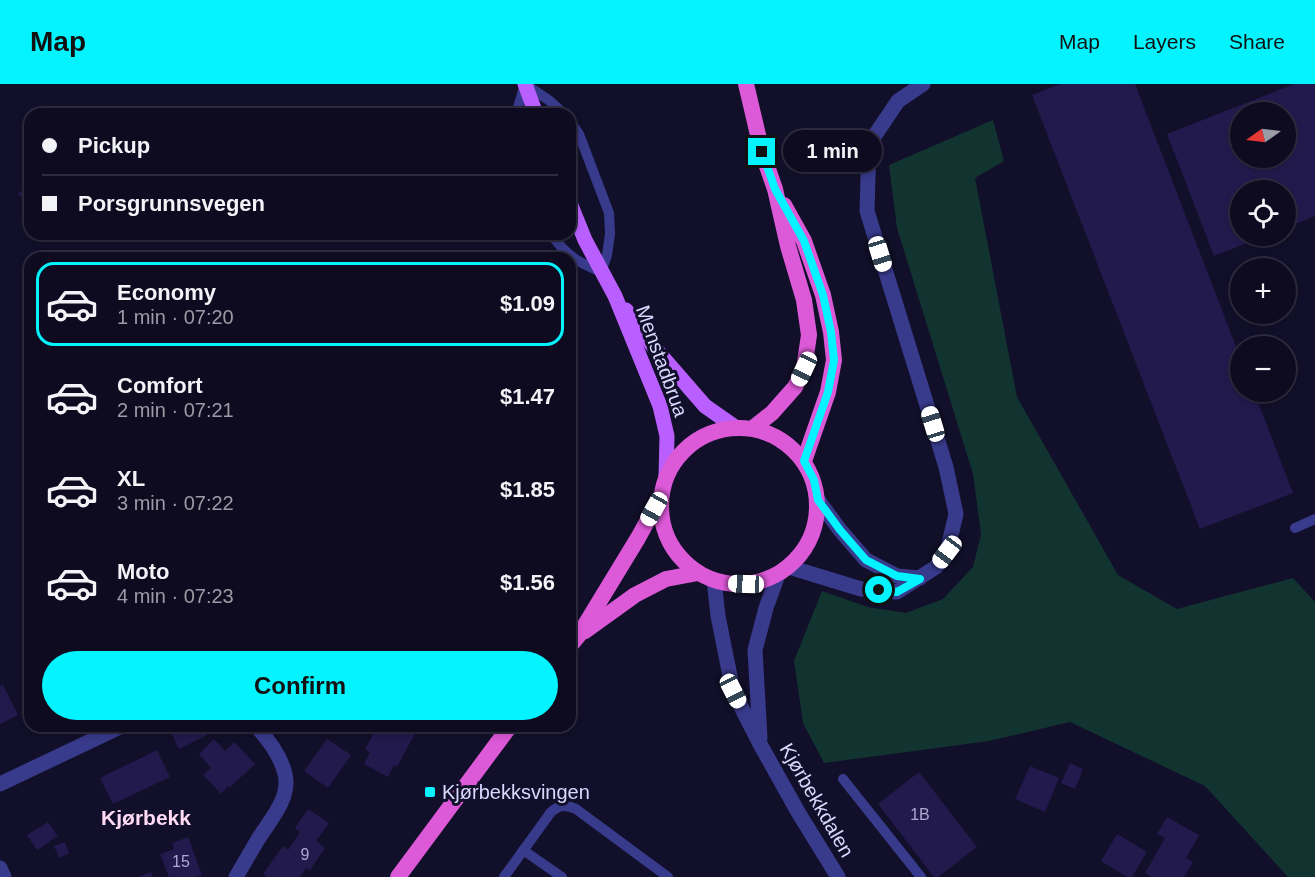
<!DOCTYPE html>
<html lang="en">
<head>
<meta charset="utf-8">
<style>
	body { margin:0; font-family:Helvetica,sans-serif; background:#1c192d; color:#f1f3f6; height:100vh; display:flex; flex-direction:column; font-size:22px; white-space:nowrap }
	* { box-sizing:border-box; margin:0 }
	p { font-size:20px; color:#9b9ba5 }
	.icon { flex:none; width:33px; height:33px; fill:none; stroke:currentColor; stroke-width:2; stroke-linecap:round; stroke-linejoin:round }
	.map { position:relative; flex:1; overflow:hidden }
	.panel { position:absolute; left:24px; top:168px; width:552px; height:480px; display:flex; flex-direction:column; background:#0e0b20; border-radius:18px; box-shadow:0 3px 9px #0003,0 0 0 2px #2e2b3e }
	.panel>* { flex:none }
	.banner { position:absolute; left:24px; top:24px; width:552px; height:132px; border-radius:18px; box-shadow:0 3px 9px #0003,0 0 0 2px #2e2b3e; display:grid; align-content:center; height:132px; padding:0 18px; background:#0e0b20 }
	.needle { width:39px; rotate:256deg }
	.tools { position:absolute; left:1230px; top:18px; display:grid; gap:12px }
	.tools a { display:grid; place-items:center; width:66px; height:66px; border-radius:50%; background:#0e0b20; box-shadow:0 3px 9px #0003,0 0 0 2px #2e2b3e; font-size:30px }
	.end { position:absolute; width:27px; height:27px; margin:-14px; border:8px solid #04f4ff; background:#111; box-shadow:0 0 0 3px #111 }
	.from { border-radius:50% }
	.bubble { position:absolute; height:42px; border-radius:21px; background:#0e0b20; box-shadow:0 3px 9px #0003,0 0 0 2px #2e2b3e; font-size:20px; font-weight:600; line-height:42px; text-align:center }
	.car { position:absolute; width:18px; height:36px; margin:-18px -9px; border-radius:8px; box-shadow:0 0 4px 2px #0007; background:linear-gradient(#fff 24%,#345 0 40%,#fff 0 76%,#345 0 86%,#fff 0) }
	.banner b { display:flex; align-items:center; gap:21px; height:57px; font-size:22px }
	.banner b+b { border-top:2px solid #2e2b3e }
	.banner i { width:15px; height:15px; background:#f1f3f6 }
	ul { padding:10px 0 0; list-style:none }
	li { display:flex; align-items:center; gap:18px; height:84px; margin:0 12px 9px; padding:0 6px; border:3px solid transparent; border-radius:18px }
	li div { flex:1 }
	li b { display:block; font-size:22px }
	li em { font-style:normal; font-weight:600 }
	li.on { border-color:#04f4ff }
	li>.icon { width:54px; height:54px; stroke-width:1.5 }
	.primary-button { display:flex; gap:12px; margin-top:auto; padding:12px 18px }
	.primary-button a { flex:1; height:69px; border-radius:36px; background:#04f4ff; color:#111; font-size:24px; font-weight:600; line-height:69px; text-align:center }
	header { display:flex; align-items:center; gap:36px; box-sizing:border-box; height:84px; padding:0 30px; background:#04f4ff; color:#111 }
	header strong { font-size:28px }
	nav { display:flex; gap:33px; margin-inline-start:auto; font-size:21px }
	.map>svg:first-child { display:block }
	.green { fill:#123431 }
	.building { fill:#221a4c; fill-rule:evenodd }
	.lines { fill:none; stroke-linecap:round; stroke-linejoin:round }
	.service { stroke:#383a8b; stroke-width:10 }
	.minor { stroke:#383a8b; stroke-width:15 }
	.tertiary { stroke:#383a8b; stroke-width:15 }
	.primary { stroke:#ba5fff; stroke-width:15 }
	.trunk { stroke:#dc59d7; stroke-width:16 }
	.route { stroke:#04f4ff; stroke-width:8 }
	.poi-dot { fill:#04f4ff; stroke:#120f2a; stroke-width:2 }
	.labels { text-anchor:middle; stroke-width:6; stroke-linejoin:round; paint-order:stroke }
	.number-label { font-size:16px; fill:#aca8d2 }
	.street-label { font-size:20px; fill:#dad8ff; stroke:#120f2a }
	.poi-label { font-size:20px; fill:#dad8ff; stroke:#120f2a; text-anchor:start }
	.neighbourhood-label { font-size:21px; font-weight:bold; fill:#ffdaf4; stroke:#120f2a }
</style>
</head>
<body>
<header>
<strong>Map</strong>
<nav><a>Map</a><a>Layers</a><a>Share</a></nav>
</header>
<div class="map">
<svg width="1315" height="793" viewBox="0 0 1315 793">
	<rect width="100%" height="100%" fill="#120f2a"/>
	<polygon class="green" points="993,36 1004,77 975,94 1017,313 1118,491 1177,525 1293,494 1315,518 1315,793 1288,793 1205,702 1070,638 989,657 824,679 803,639 794,577 822,507 868,523 906,529 943,515 973,483 981,450 973,390 897,144 889,81"/>
	<g class="building">
		<polygon points="1060,0 1135,0 1240,273 1240,308 1254,308 1293,409 1200,445 1032,11"/>
		<path d="M1294,0H1315V132L1286,144V106H1240V152H1265L1214,172L1167,50ZM1240,28H1286V74H1240Z"/>
		<polygon points="30,99 30,123 18,110"/>
		<polygon points="125,150 141,150 133,158"/>
		<polygon points="3,601 18,631 0,640 0,602"/>
		<polygon points="168,642 202,642 207,651 179,665"/>
		<polygon points="284,642 303,642 293,651"/>
		<polygon points="378,642 419,642 397,683 394,681 388,693 364,680 370,668 365,665"/>
		<polygon points="214,655 225,667 234,658 255,680 229,704 228,702 221,710 203,691 211,684 199,670"/>
		<polygon points="327,655 351,671 328,704 304,687"/>
		<polygon points="157,666 170,693 113,720 100,694"/>
		<polygon points="1070,679 1083,685 1075,705 1061,699"/>
		<polygon points="1030,682 1059,694 1045,728 1015,715"/>
		<polygon points="919,688 977,763 938,793 934,793 878,720"/>
		<polygon points="308,725 329,739 316,757 325,764 310,786 306,784 300,793 267,793 263,790 283,762 288,766 300,748 295,744"/>
		<polygon points="1167,733 1199,751 1186,774 1193,778 1184,793 1151,793 1145,789 1165,754 1157,750"/>
		<polygon points="48,738 58,752 37,766 27,751"/>
		<polygon points="1117,750 1147,768 1132,793 1127,793 1101,777"/>
		<polygon points="188,753 202,791 195,793 169,793 160,770 174,765 172,759"/>
		<polygon points="65,758 69,769 59,774 54,762"/>
		<polygon points="151,788 153,793 138,793"/>
	</g>
	<g class="lines">
		<g class="service">
			<polyline points="516,30 525,0 550,17 564,30"/>
			<path d="M551,150C567,172 576,177 601,188L607,171L610,150L609,129L579,50L570,37"/>
			<polyline points="1295,444 1315,435"/>
			<polyline points="843,695 921,793"/>
			<polyline points="523,766 562,793"/>
			<path d="M504,793L551,728C559,721 566,720 576,725L668,793"/>
		</g>
		<g class="minor">
			<polyline points="818,416 840,446 866,476 897,492 920,494"/>
			<polyline points="789,483 861,505 897,508 936,483 947,468 956,430 946,383 867,127 869,60 898,17 923,0"/>
			<polyline points="0,700 122,642"/>
			<polyline points="0,784 4,793"/>
			<path d="M236,793C243,781 250,769 257,757C269,737 291,715 285,690C281,672 268,655 256,642"/>
		</g>
		<g class="tertiary">
			<polyline points="714,496 718,532 733,607 760,660 798,728 838,793"/>
			<polyline points="760,654 755,566 766,524 778,491"/>
		</g>
		<g class="primary">
			<polyline points="525,0 536,30"/>
			<polyline points="570,119 585,156 615,212 660,322 667,352 666,393"/>
			<polyline points="626,226 652,261 705,322 735,343"/>
		</g>
		<g class="trunk">
			<polyline points="746,0 762,68 775,105 788,162 804,216 809,251 804,285 795,303 772,329 753,344"/>
			<polyline points="784,121 804,157 823,211 831,248 834,276 828,308 804,377"/>
			<circle cx="739" cy="422" r="78"/>
			<polyline points="585,547 635,511 666,495 698,489"/>
			<polyline points="570,562 579,551 638,454 660,414"/>
			<polyline points="398,793 510,642"/>
		</g>
	</g>
	<g class="lines">
		<polyline class="route" points="762,68 775,105 804,157 823,211 831,248 834,276 828,308 804,377 814,396 818,416 840,446 866,476 897,492 920,495 897,508 879,506"/>
	</g>
	<rect class="poi-dot" x="424" y="702" width="12" height="12" rx="3"/>
	<g class="labels">
		<g class="number-label">
			<text x="920" y="736">1B</text>
			<text x="305" y="776">9</text>
			<text x="181" y="783">15</text>
		</g>
		<g class="street-label">
			<text transform="translate(662 277) rotate(70)" y="7">Menstadbrua</text>
			<text transform="translate(817 716) rotate(60)" y="7">Kjørbekkdalen</text>
		</g>
		<g class="poi-label">
			<text x="442" y="715">Kjørbekksvingen</text>
		</g>
		<g class="neighbourhood-label">
			<text x="146" y="741">Kjørbekk</text>
		</g>
	</g>
</svg>
<div class="tools">
<a><svg class="needle" viewBox="-14 -14 28 28"><path d="M0-13l5 13h-10z" fill="#e53935"/><path d="M0 13l5-13h-10z" fill="#9b9ba5"/></svg></a>
<a><svg class="icon" aria-label="locate" viewBox="0 0 24 24"><circle cx="12" cy="12" r="6"/><path d="M12 2v4M12 18v4M2 12h4M18 12h4"/></svg></a>
<a>+</a>
<a>−</a>
</div>
<i class="end from" style="left:879px;top:506px"></i>
<i class="end" style="left:762px;top:68px"></i>
<div class="bubble" style="left:783px;top:46px;width:99px">1 min</div>
<i class="car" style="left:880px;top:170px;rotate:163deg"></i>
<i class="car" style="left:804px;top:285px;rotate:205deg"></i>
<i class="car" style="left:933px;top:340px;rotate:343deg"></i>
<i class="car" style="left:654px;top:425px;rotate:209deg"></i>
<i class="car" style="left:947px;top:468px;rotate:217deg"></i>
<i class="car" style="left:746px;top:500px;rotate:272deg"></i>
<i class="car" style="left:733px;top:607px;rotate:153deg"></i>
<div class="banner">
<b><i class="from"></i>Pickup</b>
<b><i></i>Porsgrunnsvegen</b>
</div>
<section class="panel">
<ul>
<li class="on"><svg class="icon" aria-label="car" viewBox="0 0 24 24"><path d="M5 17H2v-5l4-1 3-4h7l3 4 3 1v5h-3M9 17h6M6 11h13"/><circle cx="7" cy="17" r="2"/><circle cx="17" cy="17" r="2"/></svg><div><b>Economy</b><p>1 min · 07:20</p></div><em>$1.09</em></li>
<li><svg class="icon" aria-label="car" viewBox="0 0 24 24"><path d="M5 17H2v-5l4-1 3-4h7l3 4 3 1v5h-3M9 17h6M6 11h13"/><circle cx="7" cy="17" r="2"/><circle cx="17" cy="17" r="2"/></svg><div><b>Comfort</b><p>2 min · 07:21</p></div><em>$1.47</em></li>
<li><svg class="icon" aria-label="car" viewBox="0 0 24 24"><path d="M5 17H2v-5l4-1 3-4h7l3 4 3 1v5h-3M9 17h6M6 11h13"/><circle cx="7" cy="17" r="2"/><circle cx="17" cy="17" r="2"/></svg><div><b>XL</b><p>3 min · 07:22</p></div><em>$1.85</em></li>
<li><svg class="icon" aria-label="car" viewBox="0 0 24 24"><path d="M5 17H2v-5l4-1 3-4h7l3 4 3 1v5h-3M9 17h6M6 11h13"/><circle cx="7" cy="17" r="2"/><circle cx="17" cy="17" r="2"/></svg><div><b>Moto</b><p>4 min · 07:23</p></div><em>$1.56</em></li>
</ul>
<div class="primary-button"><a>Confirm</a></div>
</section>
</div>
</body>
</html>
